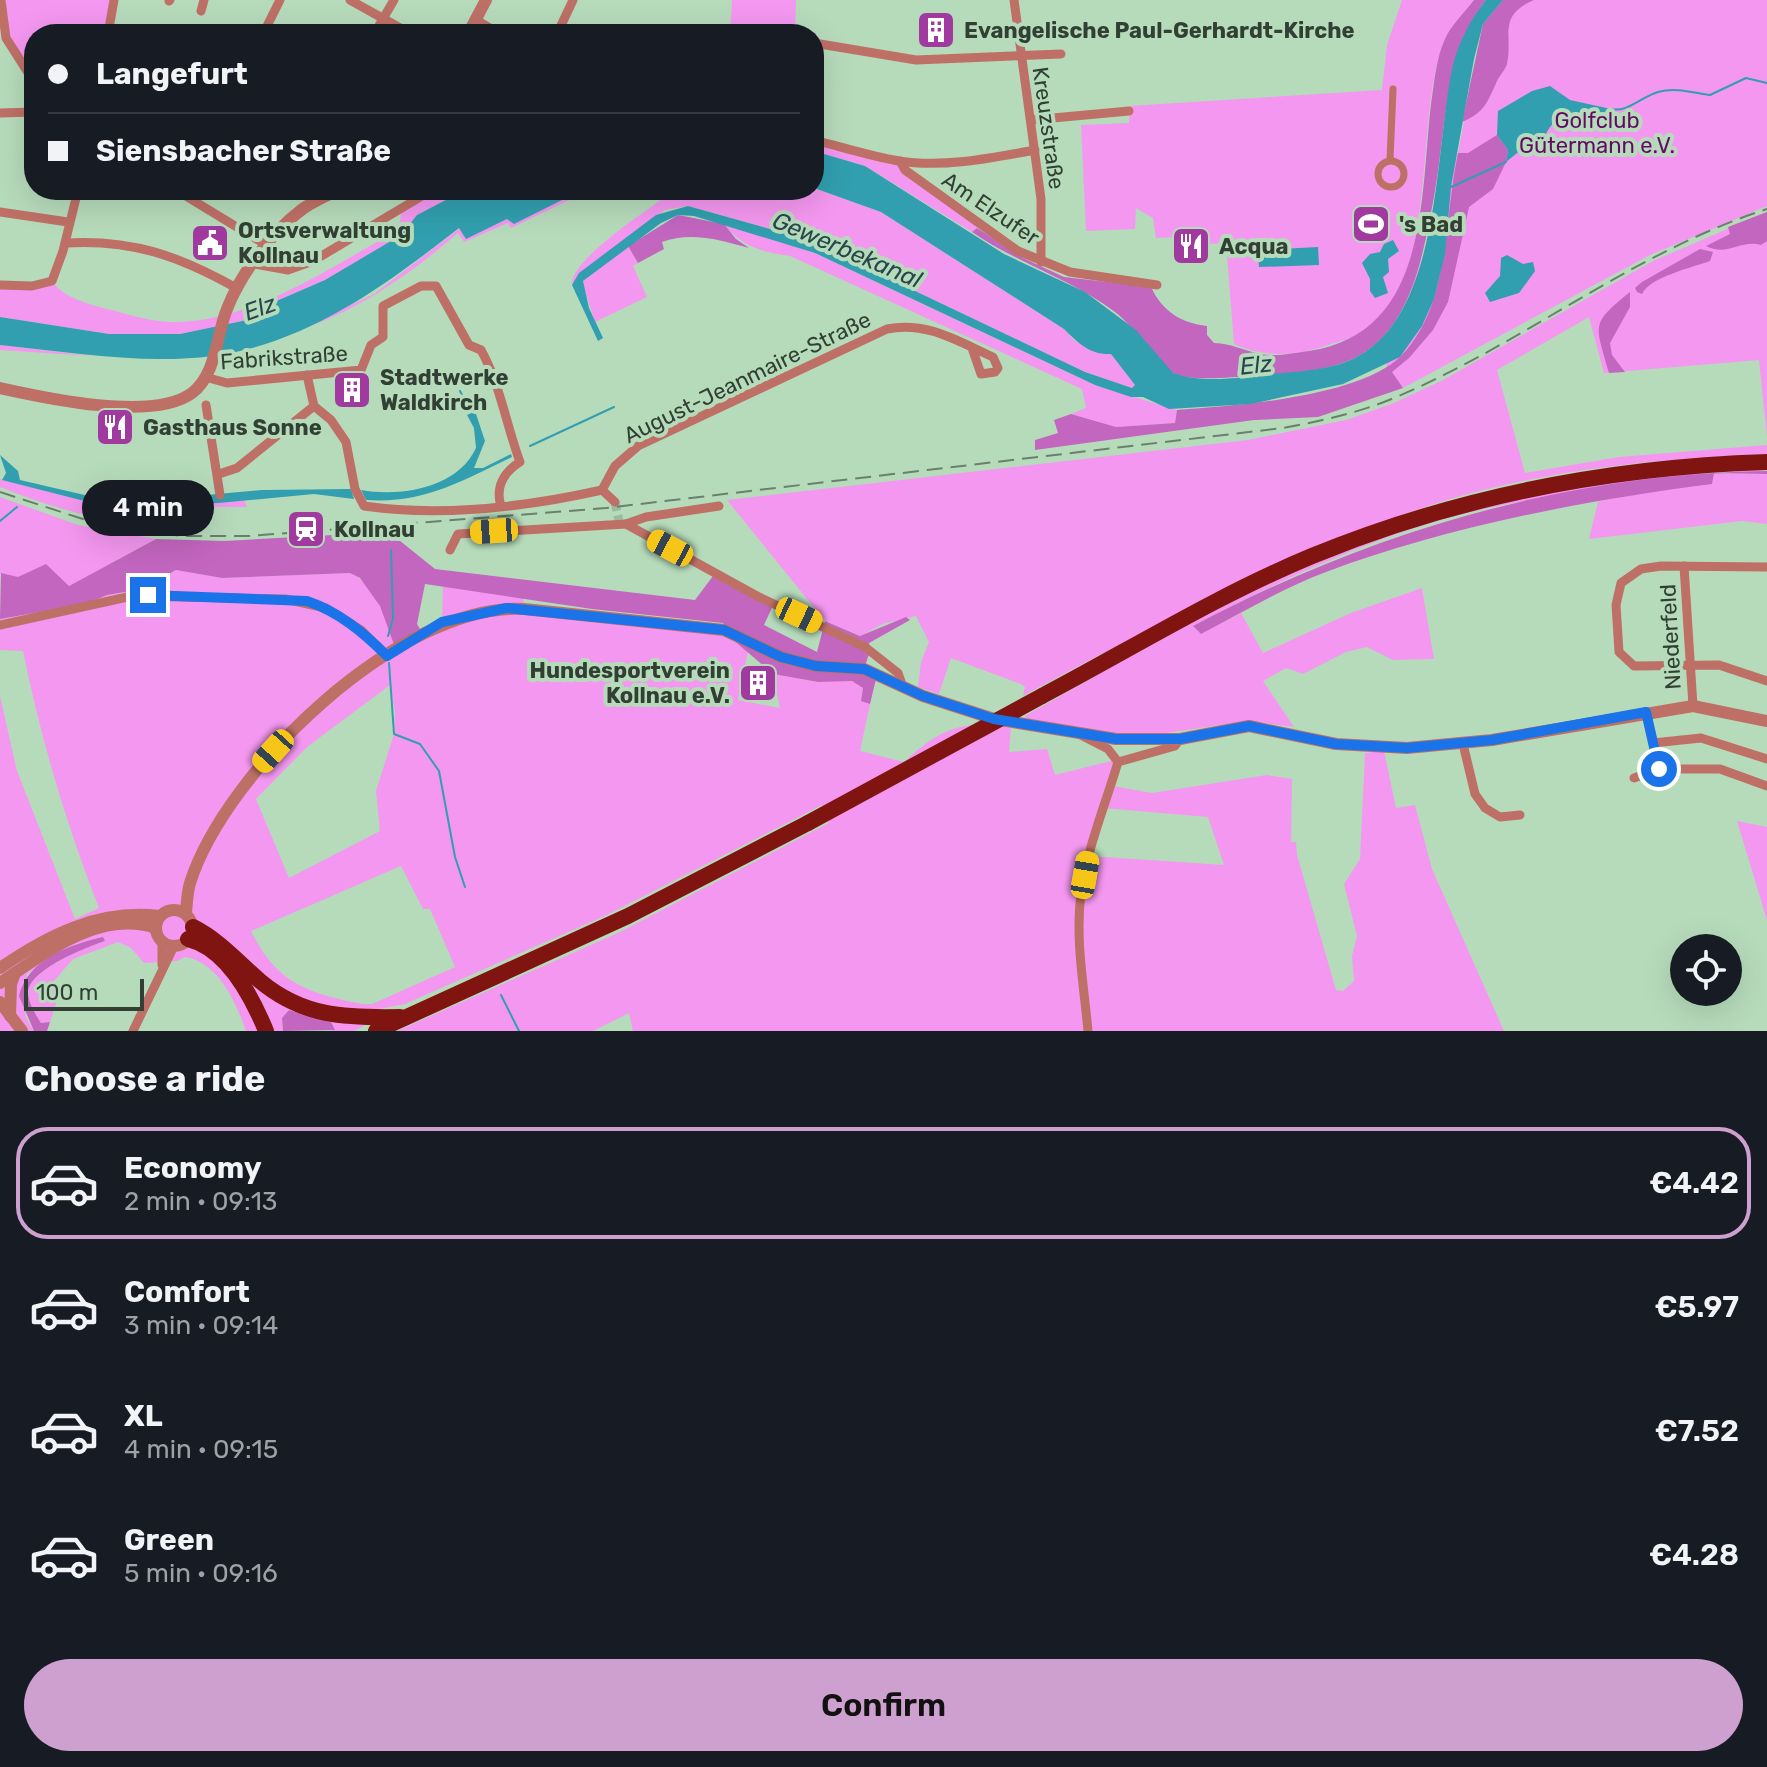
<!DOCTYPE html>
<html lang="en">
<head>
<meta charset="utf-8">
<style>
	body { margin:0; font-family:Rubik,sans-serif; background:#20242c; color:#f1f3f6; height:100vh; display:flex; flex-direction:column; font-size:30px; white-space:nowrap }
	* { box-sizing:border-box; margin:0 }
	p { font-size:26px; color:#9ea1a6 }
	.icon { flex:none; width:44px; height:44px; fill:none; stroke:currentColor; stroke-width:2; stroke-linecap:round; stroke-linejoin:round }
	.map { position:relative; height:1031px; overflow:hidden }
	.panel { display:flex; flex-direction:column; background:#171b24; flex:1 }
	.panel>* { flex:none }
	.hud { position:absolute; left:24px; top:24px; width:800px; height:176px; border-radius:32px; box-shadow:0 8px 32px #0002; display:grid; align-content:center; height:176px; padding:0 24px; background:#171b24 }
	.buttons { position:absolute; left:1670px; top:934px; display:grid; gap:16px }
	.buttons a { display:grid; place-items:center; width:72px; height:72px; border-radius:50%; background:#171b24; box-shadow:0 8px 32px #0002; font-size:40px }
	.scale { position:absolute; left:24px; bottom:20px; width:120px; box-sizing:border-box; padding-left:8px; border:4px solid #314033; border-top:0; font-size:22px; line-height:28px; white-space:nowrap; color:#314033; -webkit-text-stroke:6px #b6dbbb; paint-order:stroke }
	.end { position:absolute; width:36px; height:36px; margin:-18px; border:10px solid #1a73e8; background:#fff; box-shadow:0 0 0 4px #fff }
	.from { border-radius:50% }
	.bubble { position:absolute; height:56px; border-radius:28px; background:#171b24; box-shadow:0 8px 32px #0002; font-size:26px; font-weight:600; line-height:56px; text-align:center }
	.car { position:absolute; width:24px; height:48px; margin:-24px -12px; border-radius:10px; box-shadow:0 0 6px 2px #0007; background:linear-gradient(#f5c518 24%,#345 0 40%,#f5c518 0 76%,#345 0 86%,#f5c518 0) }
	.hud b { display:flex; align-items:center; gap:28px; height:76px; font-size:30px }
	.hud b+b { border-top:2px solid #363941 }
	.hud i { width:20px; height:20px; background:#f1f3f6 }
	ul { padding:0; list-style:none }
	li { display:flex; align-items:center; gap:24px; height:112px; margin:0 16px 12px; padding:0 8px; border:4px solid transparent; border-radius:32px }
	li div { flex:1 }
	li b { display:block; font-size:30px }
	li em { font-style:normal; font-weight:600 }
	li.selected { border-color:#cda0cf }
	li>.icon { width:72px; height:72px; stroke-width:1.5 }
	h2 { padding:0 24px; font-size:36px; line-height:96px }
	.primary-button { display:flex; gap:16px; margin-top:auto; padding:16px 24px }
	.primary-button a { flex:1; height:92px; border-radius:48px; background:#cda0cf; color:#111; font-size:32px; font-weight:600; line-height:92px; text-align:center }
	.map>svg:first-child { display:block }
	.green { fill:#f497f0; fill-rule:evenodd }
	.forest { fill:#c366c0 }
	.water { fill:#319faf }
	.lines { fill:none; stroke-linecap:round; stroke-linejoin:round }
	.stream { stroke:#319faf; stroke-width:2 }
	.minor-tunnel { stroke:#9bbca0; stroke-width:9; stroke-dasharray:9 4.5; stroke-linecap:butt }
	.pedestrian { stroke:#be7066; stroke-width:7 }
	.minor { stroke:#be7066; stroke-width:9 }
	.tertiary { stroke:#be7066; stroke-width:12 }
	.trunk { stroke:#801410; stroke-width:16 }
	.rail { stroke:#69816c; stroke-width:2; stroke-dasharray:16 8; stroke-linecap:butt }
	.trunk-bridge { stroke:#801410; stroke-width:16 }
	.route { stroke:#1a73e8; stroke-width:10 }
	.labels { text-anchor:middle; stroke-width:8; stroke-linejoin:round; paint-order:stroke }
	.poi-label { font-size:22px; font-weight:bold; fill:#314033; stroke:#b6dbbb; text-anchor:start }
	.park-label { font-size:22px; fill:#640a64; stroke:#b6dbbb }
	.street-label { font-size:22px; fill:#314033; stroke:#b6dbbb }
	.water-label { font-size:24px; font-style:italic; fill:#27474c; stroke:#b6dbbb }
</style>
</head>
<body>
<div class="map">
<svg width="1767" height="1031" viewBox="0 0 1767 1031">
	<rect width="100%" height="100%" fill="#b6dbbb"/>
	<g class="green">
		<polygon points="1,0 114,0 108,34 34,34 34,82 6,38"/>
		<polygon points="732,0 796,0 795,34 730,34"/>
		<path d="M1402,0H1474C1465,12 1451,26 1445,40C1413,111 1441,294 1363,333C1353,338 1340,341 1328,345C1297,356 1264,358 1234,344L1226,243L1209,244L1208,236L1156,238L1153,218L1136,208L1135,229L1086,231L1081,125L1129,123V106L1382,90L1387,45Z"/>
		<polygon points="1503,0 1767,0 1767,206 1650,255 1403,388 1386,365 1458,153 1483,24"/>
		<polygon points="814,140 900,161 980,226 972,232 865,166 814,151"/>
		<path d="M814,188L881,212L1064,329L1075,341L1111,354L1136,385L1132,388L1085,372L806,239L688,206L665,210L572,285C570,260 643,214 663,198L659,190Z"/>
		<path d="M432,190H465L418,215L401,235L325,280L265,306L252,319L180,334H109L0,317V285L52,281C63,298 91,305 111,310C131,315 155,323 177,322C252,320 327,270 391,234L400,221L402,207Z"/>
		<path d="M582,190H590L511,228L508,223L464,242L458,233C410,274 359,311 298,330L374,294L460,228L466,238L507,219L514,223Z"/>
		<path d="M1767,212V436L1759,360L1604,373L1589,317L1497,370L1525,473L1619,457L1767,445V454C1653,459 1540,470 1431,505C1384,520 1340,541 1296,560C1202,602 1113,647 1023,696L1025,687L1021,684L951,658L939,694L918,687L921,662L929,642L916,616L882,624L861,636L825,621L727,500L1248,440L1346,420L1394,403L1443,380L1653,261Z"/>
		<path d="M724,224L815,253L1095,385L1177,410L1175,423L1116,427L1071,414L1086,408L1082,389L790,256C761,251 743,248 724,224Z"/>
		<polygon points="628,246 638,263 633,266 647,297 595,322 582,282"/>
		<polygon points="0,345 92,356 0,350"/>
		<path d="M1767,469C1755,476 1730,469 1714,472C1643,484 1570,492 1498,506C1393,527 1288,576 1193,626L1201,634L1241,613L1263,653L1351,613L1422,588L1434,659L1393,660L1367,647L1346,652L1303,674L1286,668L1263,681L1294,727L1247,721L1139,737L1025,720V716C1103,672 1179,627 1259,588C1418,510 1590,473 1767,469Z"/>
		<polygon points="1714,473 1767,474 1767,524 1742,521 1589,539 1598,502"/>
		<path d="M0,479L104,506L244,499L247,507H204L201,513H178L177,531C115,524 58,511 0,487Z"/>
		<polygon points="0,497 78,525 156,539 69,586 0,574"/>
		<path d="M177,570L222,578L350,573C378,585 387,624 396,650L442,622L443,586L523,597L524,608L705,627L731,638L748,651L738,700L780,708L773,674L817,682L844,680L859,683L863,688L861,700L870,704L860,751L904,762C940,729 963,719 1011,728L1009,752L1047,749L1055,775L1111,761H1114L1108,785L1152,793L1267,775L1292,779L1291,842H1296L1297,855L1336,990L1343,991L1354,981L1352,956L1357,936L1344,884L1360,859L1365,753L1384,751L1396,808L1415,805L1432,869L1504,1031H633L629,1013L593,1031H397L620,932L829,823L822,805L607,915L405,1004L363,1012L364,1026L354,1031H332L330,1022L289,1010L282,1018L283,1031H246C236,1002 218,962 185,957L177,961L144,963L131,948L118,942L73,959L54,981L56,1004L50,1022L41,1023C36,1015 29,1004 28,994C27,971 86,947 105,941L103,937L59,953L27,974L25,1016L34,1031H0V696L17,771L75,919L99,908C66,823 41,740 23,651L0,650V619L86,604L107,595L142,589ZM390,685L395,712L394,734L376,791L380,831L289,878L256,799L307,747ZM1103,808L1208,817L1224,865L1089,856ZM401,866L423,909H430L455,967L372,1004H363C308,993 277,984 251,931Z"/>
		<polygon points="1737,821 1767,827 1767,920"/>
	</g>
	<g class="forest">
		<path d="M1474,0H1486C1442,56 1447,130 1434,197C1423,254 1412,331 1353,359C1322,373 1284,373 1251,376C1233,377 1190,382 1173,373C1156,363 1135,327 1115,312C1071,279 1017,263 972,232L977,228L1023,258L1064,277L1151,287C1162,311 1181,323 1207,326V335L1214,343C1232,344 1243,350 1260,354C1275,357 1294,353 1309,351C1429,333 1420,199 1431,104C1434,84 1436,58 1445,39C1451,25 1465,12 1474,0Z"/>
		<path d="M1503,0H1534C1497,16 1513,35 1507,64C1505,70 1500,75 1497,81C1487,103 1485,112 1462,122L1483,24Z"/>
		<path d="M1497,135L1508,150L1506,162L1493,189L1469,207L1448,302L1433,330L1409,358L1392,372L1403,388L1318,417L1254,420L1035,450V440L1058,433L1054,420L1071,414L1116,427L1175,423L1177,410C1234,406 1360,397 1401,356C1416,341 1428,318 1434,298C1448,251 1448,201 1458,153H1468Z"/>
		<path d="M1767,212V241L1761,245C1741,239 1727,257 1706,246L1730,234L1728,227Z"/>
		<path d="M678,215L724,224L736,239L749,248C721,240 690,231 662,242L664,249L638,263L628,246Z"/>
		<path d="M1700,249L1713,252L1710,261C1694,267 1649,277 1642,294L1637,292L1635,288L1642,282Z"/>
		<path d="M1630,292V307L1610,343L1612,355L1625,372L1609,373C1596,324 1589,325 1630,292Z"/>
		<path d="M1767,471V474L1714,473L1712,484C1586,500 1445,527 1326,572C1283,588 1241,613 1201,634L1193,626C1368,533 1568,473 1767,471Z"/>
		<polygon points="389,532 435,569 695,600 716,572 774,603 764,625 817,652 825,621 860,636 906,617 910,620 869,643 870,651 864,669 877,675 870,704 861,701 863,688 852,681 818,682 773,674 731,638 723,623 592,609 425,584 417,624 423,634 396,650 380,606 360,578 350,573 222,578 176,570 142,589 107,595 86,604 0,619 1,573 18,577 46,564 69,586 156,539 224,541"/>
		<path d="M103,937L105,941C87,947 27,970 28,994C29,1004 36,1015 41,1023L50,1022L47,1031H34L19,996C28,959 69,945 103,937Z"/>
		<polygon points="289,1010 331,1022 335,1030 283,1031 282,1018"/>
	</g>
	<g class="water">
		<path d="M1486,0H1503L1483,24L1474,59L1451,187L1445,254L1434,299L1422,326L1400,357L1343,384L1251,404L1169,409L1143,397H1131L1095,385L815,253L694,216L678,215L661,223L583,281L589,308L603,338L598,341L572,285L579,273L656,215L688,206L806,239L1085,372L1132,388L1135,385L1111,354C1090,355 1078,343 1064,329L881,212L814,188V151L865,166L1004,254L1085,292L1136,330L1173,373C1205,385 1249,376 1282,373C1305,371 1331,369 1353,359C1443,316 1434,148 1453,65C1459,41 1471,19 1486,0Z"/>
		<path d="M1550,86L1570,100L1611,109C1580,128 1557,103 1544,139L1527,145L1506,162L1508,150L1497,135L1498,111L1532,91Z"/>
		<path d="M465,190H582L514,224L507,219L466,239L459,228C386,285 308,343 213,356C143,365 70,352 0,345V317L109,334H180L252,319L265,306L325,280L401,235L417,215Z"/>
		<polygon points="1393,240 1399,251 1388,259 1389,272 1383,277 1388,293 1375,298 1370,291 1370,279 1362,263 1370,254 1380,252 1384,244"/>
		<polygon points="1318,247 1319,265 1259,267 1258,250"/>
		<polygon points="1507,255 1523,264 1533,262 1535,271 1519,293 1490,302 1485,293 1500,276 1501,258"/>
		<path d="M475,411L485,441L474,468H483L511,454L512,457C462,481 423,504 366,500L361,490C399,497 457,489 476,448L474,428L467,415Z"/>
		<polygon points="0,455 18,471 20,480 119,503 262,490 351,489 354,499 314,494 218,503 104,506 2,480 6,473"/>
	</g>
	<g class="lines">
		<g class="stream">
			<path d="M1611,109C1627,113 1641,97 1658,92C1676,87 1694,93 1710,95L1746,78L1767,83"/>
			<polyline points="1451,187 1506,162"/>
			<polyline points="460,391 472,415"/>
			<polyline points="530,446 614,407"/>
			<polyline points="0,521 17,507"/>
			<polyline points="394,535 394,532"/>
			<polyline points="388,636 393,618 391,550"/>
			<polyline points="389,663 394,734 420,744 439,771 455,857 465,887"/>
			<polyline points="501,995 519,1031"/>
		</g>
		<polyline class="minor-tunnel" points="615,502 619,521"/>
		<g class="pedestrian">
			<polyline points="1390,160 1393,89"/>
			<circle cx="1391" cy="174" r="13"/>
		</g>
		<g class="minor">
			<polyline points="1,0 6,38 34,82"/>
			<polyline points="350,0 411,34"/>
			<polyline points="1014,0 1041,199 1041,262"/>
			<polyline points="169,1 170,0"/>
			<polyline points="201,11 204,0"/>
			<polyline points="476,20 500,34"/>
			<polyline points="108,34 114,0"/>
			<polyline points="263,34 280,0"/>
			<polyline points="374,34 394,0"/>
			<polyline points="557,34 573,0"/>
			<polyline points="814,43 916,60 1061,54"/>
			<polyline points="0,113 34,112"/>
			<polyline points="1031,120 1129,111"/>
			<path d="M814,140C842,147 870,156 899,161C943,168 992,158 1035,150"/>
			<polyline points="900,161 905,170 1018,251 1070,272 1157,285"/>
			<polyline points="176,190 268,246"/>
			<polyline points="0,212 68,222"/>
			<path d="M65,243C132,239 180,256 238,289"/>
			<polyline points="255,264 288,270 313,261 432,190"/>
			<polyline points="0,285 32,286 52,281 63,251 78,190"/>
			<path d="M307,375L314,406L331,420L346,442L355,489L364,506C442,517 526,507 602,490"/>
			<path d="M205,377L227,383L361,370L371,345L383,337V306L421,286H436L469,345L481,350C500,384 506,424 520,462C504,472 495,487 501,506"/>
			<polyline points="206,405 220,495"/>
			<polyline points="219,474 237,468 314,406"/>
			<path d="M602,490L615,466L638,446L887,329C927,321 957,341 993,357L998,368L995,372L981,374L972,348"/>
			<polyline points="602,490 615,502"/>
			<polyline points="626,524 646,517 719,506"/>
			<polyline points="450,550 458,534 626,524 757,596 865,647 898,673 903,687"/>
			<polyline points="1684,566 1693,706"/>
			<polyline points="1767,567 1661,566 1641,569 1621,583 1616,605 1619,652 1634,666 1719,665 1767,681"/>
			<polyline points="0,625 132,596 285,599 326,608 361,630 387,656"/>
			<polyline points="1077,733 1108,749 1118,762 1175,746 1180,739"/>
			<polyline points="1653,743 1701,738 1767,759"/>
			<polyline points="1463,744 1475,794 1485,808 1500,817 1520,815"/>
			<polyline points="1659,769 1720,769 1767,786"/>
			<polyline points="1634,778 1659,769 1646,712"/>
			<polyline points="162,942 162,965"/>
			<polyline points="133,1031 174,946"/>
			<path d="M1088,1031C1084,986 1075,939 1081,894C1087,848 1105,806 1118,762"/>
		</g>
		<g class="tertiary">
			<polyline points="468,34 486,0"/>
			<path d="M0,388C45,398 153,422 192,393C217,374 216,335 227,309C240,275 271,233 300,211C311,202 325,197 337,190"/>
			<circle cx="174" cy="928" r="18"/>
			<path d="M186,913C187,903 187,893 190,883C226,770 401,602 524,609L724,630L781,657L816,666L864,669L923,696L994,719L1116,739H1180L1249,726L1336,744L1407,748L1492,740L1693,706L1767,721"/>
			<path d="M0,968C48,935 99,909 159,916"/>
			<path d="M0,983C44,954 99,909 156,928"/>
			<polyline points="0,1002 22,1031"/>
			<polyline points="10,1016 11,984 15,973"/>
		</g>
		<g class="trunk">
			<path d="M1042,696C1131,649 1218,595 1312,556C1458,496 1609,467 1767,462"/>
			<path d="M193,927C219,940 238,962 260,981C303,1017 346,1018 400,1017"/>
			<path d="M188,939C228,949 252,997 266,1031"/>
			<polyline points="376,1031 628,916 808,823"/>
		</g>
		<path class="rail" d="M0,492L98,524L182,536H250L606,508L1283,428C1321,421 1358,413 1394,398C1523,344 1633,252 1767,209"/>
		<polyline class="trunk-bridge" points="808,823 1042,696"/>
	</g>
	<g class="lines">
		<path class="route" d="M148,595L307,601C339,612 363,632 387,656L442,622L507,608L724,630L781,657L816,666L864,669L923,696L994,719L1116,739H1180L1249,726L1336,744L1407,748L1492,740L1646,712L1659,769"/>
	</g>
	<defs>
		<g id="building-square" transform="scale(2)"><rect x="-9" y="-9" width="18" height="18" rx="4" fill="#a03a9f" stroke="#b6dbbb"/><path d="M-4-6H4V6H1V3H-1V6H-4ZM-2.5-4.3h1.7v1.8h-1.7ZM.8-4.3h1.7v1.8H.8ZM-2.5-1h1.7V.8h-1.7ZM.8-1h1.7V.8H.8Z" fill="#fff"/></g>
		<g id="stadium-square" transform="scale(2)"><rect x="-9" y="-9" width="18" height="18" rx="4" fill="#a03a9f" stroke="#b6dbbb"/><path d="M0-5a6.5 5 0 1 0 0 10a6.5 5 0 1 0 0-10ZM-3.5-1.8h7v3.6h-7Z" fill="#fff"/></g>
		<g id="civic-square" transform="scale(2)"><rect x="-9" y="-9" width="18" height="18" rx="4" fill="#a03a9f" stroke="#b6dbbb"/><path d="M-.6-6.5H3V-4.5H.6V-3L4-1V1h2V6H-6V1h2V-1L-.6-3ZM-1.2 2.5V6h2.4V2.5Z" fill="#fff"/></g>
		<g id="restaurant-square" transform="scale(2)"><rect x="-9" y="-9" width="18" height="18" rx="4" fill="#a03a9f" stroke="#b6dbbb"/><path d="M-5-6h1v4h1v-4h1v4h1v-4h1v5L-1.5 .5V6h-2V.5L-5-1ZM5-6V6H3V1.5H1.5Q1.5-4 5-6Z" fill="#fff"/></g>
		<g id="station-square" transform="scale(2)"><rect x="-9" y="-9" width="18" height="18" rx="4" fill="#a03a9f" stroke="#b6dbbb"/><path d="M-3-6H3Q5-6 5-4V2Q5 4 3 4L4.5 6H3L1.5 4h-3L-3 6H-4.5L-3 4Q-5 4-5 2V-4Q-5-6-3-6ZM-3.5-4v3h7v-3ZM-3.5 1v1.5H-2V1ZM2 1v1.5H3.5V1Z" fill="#fff"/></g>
	</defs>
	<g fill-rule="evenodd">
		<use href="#building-square" x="936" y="30"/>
		<use href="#stadium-square" x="1371" y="224"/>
		<use href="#civic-square" x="210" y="243"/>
		<use href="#restaurant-square" x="1191" y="246"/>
		<use href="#building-square" x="352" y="390"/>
		<use href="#restaurant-square" x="115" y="427"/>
		<use href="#station-square" x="306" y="529"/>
		<use href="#building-square" x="758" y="683"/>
	</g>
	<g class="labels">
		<g class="poi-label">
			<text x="964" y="38">Evangelische Paul-Gerhardt-Kirche</text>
			<text x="1399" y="232">'s Bad</text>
			<text x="238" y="238">Ortsverwaltung<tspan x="238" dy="25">Kollnau</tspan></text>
			<text x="1219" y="254">Acqua</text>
			<text x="380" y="385">Stadtwerke<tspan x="380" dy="25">Waldkirch</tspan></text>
			<text x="143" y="435">Gasthaus Sonne</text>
			<text x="334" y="537">Kollnau</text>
			<text x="730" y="678" text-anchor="end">Hundesportverein<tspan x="730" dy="25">Kollnau e.V.</tspan></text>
		</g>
		<g class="park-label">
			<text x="1597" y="128">Golfclub<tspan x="1597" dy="25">Gütermann e.V.</tspan></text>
		</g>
		<g class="street-label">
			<text transform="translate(1049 128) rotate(82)" y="8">Kreuzstraße</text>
			<text transform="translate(991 208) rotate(34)" y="8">Am Elzufer</text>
			<text transform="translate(284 357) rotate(-4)" y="8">Fabrikstraße</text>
			<text transform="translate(747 377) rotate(-26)" y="8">August-Jeanmaire-Straße</text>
			<text transform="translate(1670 637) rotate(-93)" y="8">Niederfeld</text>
		</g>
		<g class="water-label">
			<text transform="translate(847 250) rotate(23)" y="8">Gewerbekanal</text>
			<text transform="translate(260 308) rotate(-20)" y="8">Elz</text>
			<text transform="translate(1256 365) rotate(-6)" y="8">Elz</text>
		</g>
	</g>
</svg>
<div class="buttons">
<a><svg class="icon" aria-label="locate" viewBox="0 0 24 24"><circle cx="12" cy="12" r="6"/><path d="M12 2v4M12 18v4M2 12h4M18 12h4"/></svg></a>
</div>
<div class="scale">100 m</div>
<i class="end from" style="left:1659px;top:769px"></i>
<i class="end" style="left:148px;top:595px"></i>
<div class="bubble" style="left:82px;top:480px;width:132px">4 min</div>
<i class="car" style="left:494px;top:531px;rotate:266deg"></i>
<i class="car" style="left:670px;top:548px;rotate:298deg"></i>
<i class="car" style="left:799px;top:615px;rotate:115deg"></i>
<i class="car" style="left:273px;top:751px;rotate:222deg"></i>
<i class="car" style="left:1085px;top:875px;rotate:10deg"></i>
<div class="hud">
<b><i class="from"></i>Langefurt</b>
<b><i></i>Siensbacher Straße</b>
</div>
</div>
<section class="panel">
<h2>Choose a ride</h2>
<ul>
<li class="selected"><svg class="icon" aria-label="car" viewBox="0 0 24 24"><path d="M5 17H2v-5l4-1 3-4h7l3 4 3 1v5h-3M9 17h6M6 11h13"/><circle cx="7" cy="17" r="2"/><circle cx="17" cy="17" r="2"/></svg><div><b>Economy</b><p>2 min · 09:13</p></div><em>€4.42</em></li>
<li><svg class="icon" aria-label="car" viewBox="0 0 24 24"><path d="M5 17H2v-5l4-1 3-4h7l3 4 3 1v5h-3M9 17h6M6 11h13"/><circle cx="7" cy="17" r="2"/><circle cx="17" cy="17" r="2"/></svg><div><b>Comfort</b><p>3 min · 09:14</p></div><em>€5.97</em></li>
<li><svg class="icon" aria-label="car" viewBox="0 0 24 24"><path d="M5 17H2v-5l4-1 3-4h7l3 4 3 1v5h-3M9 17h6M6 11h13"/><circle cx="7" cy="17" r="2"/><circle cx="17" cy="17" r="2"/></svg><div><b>XL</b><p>4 min · 09:15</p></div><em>€7.52</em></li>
<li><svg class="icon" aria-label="car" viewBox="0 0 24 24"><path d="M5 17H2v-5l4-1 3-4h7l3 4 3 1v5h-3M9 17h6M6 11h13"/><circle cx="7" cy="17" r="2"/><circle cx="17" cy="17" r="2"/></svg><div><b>Green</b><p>5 min · 09:16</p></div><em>€4.28</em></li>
</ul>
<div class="primary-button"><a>Confirm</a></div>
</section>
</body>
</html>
